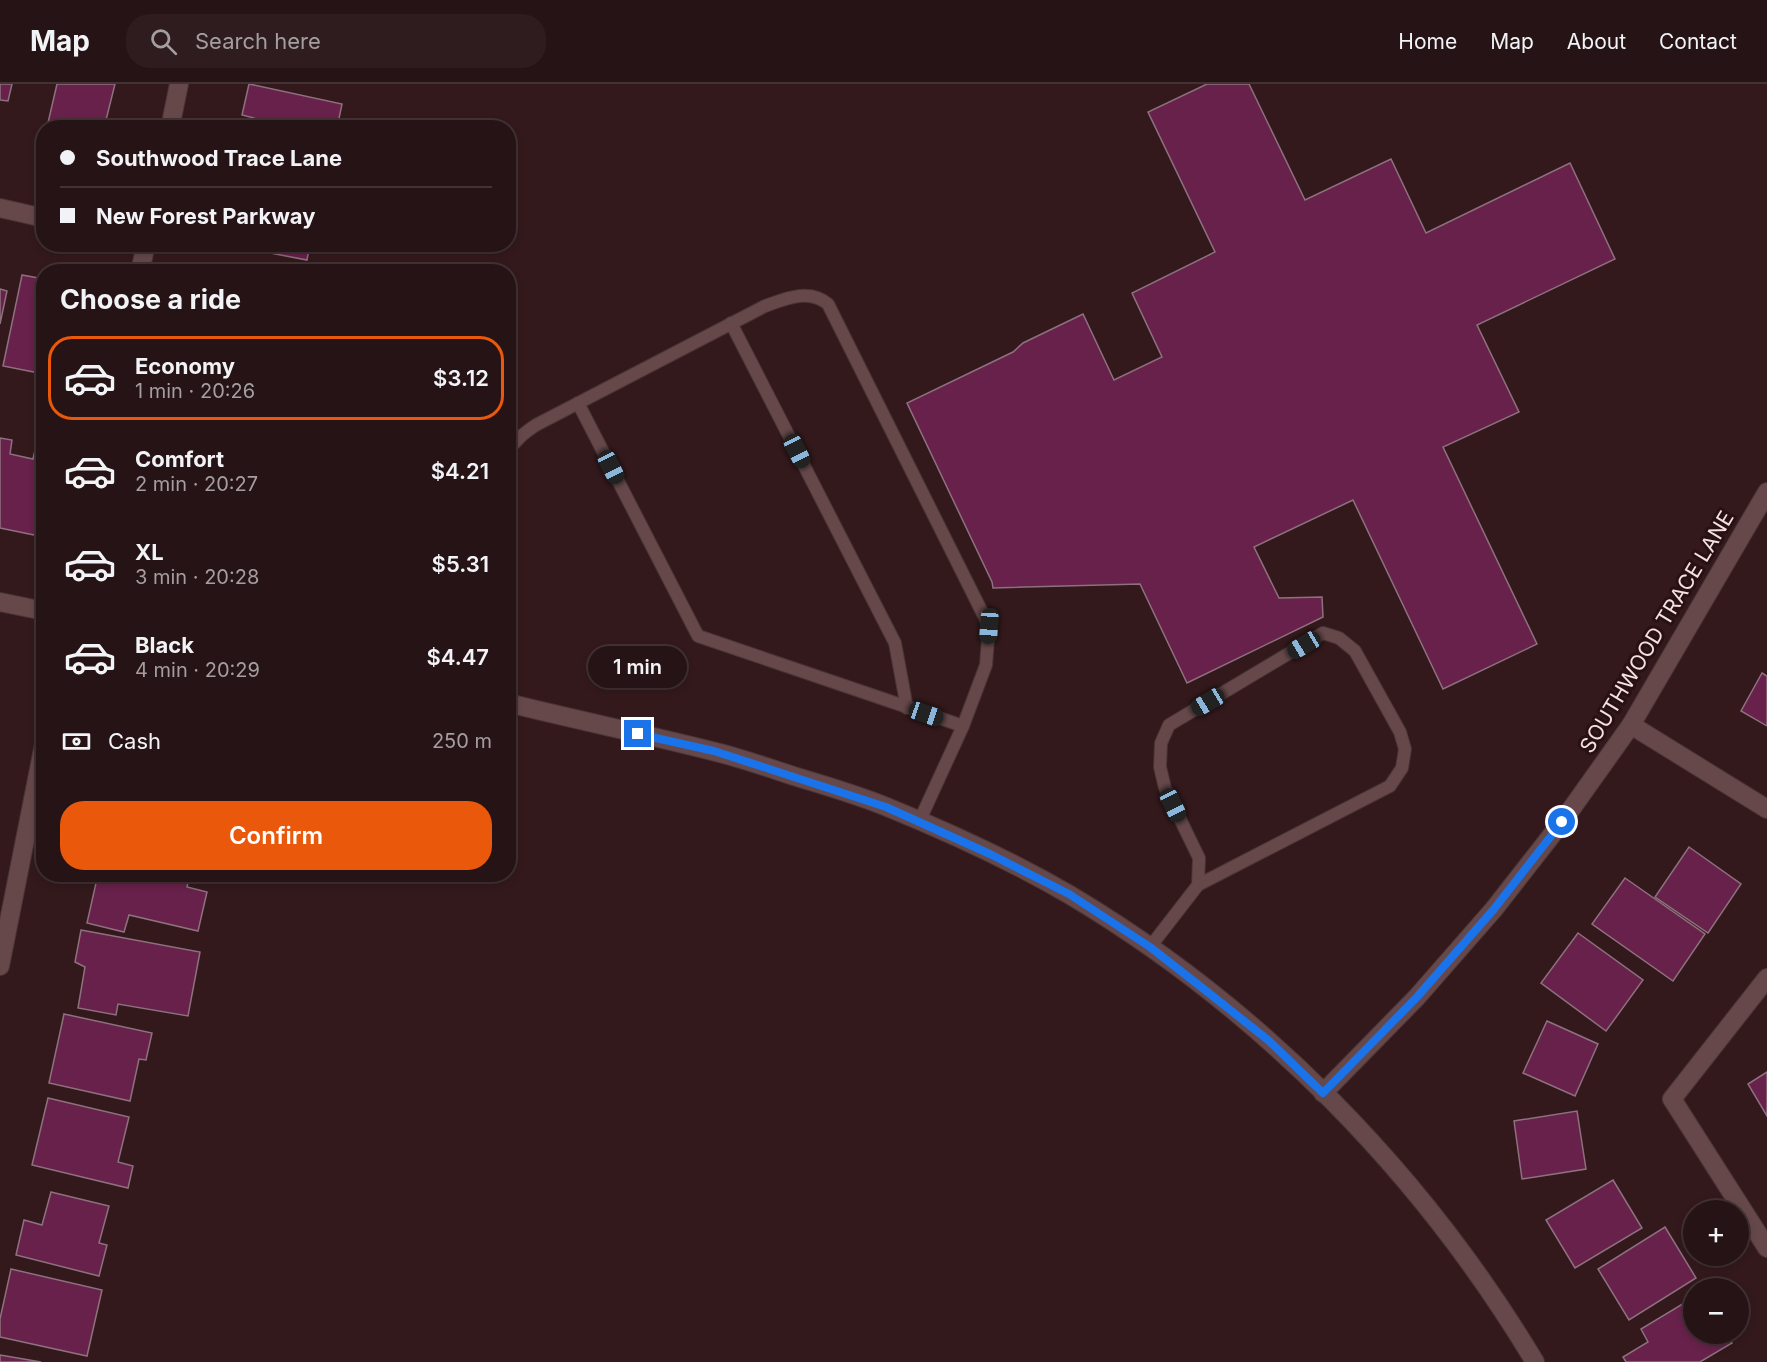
<!DOCTYPE html>
<html lang="en">
<head>
<meta charset="utf-8">
<style>
	body { margin:0; font-family:Inter,sans-serif; background:#2e1c1e; color:#f1f3f6; height:100vh; display:flex; flex-direction:column; font-size:22px; white-space:nowrap }
	* { box-sizing:border-box; margin:0 }
	p { font-size:20px; color:#a49ea0 }
	.icon { flex:none; width:33px; height:33px; fill:none; stroke:currentColor; stroke-width:2; stroke-linecap:round; stroke-linejoin:round }
	.map { position:relative; flex:1; overflow:hidden }
	.side { position:absolute; left:36px; top:180px; width:480px; height:618px; display:flex; flex-direction:column; background:#261315; border-radius:24px; box-shadow:0 3px 9px #0003,0 0 0 2px #423234 }
	.side>* { flex:none }
	.top-card { position:absolute; left:36px; top:36px; width:480px; height:132px; border-radius:24px; box-shadow:0 3px 9px #0003,0 0 0 2px #423234; display:grid; align-content:center; height:132px; padding:0 24px; background:#261315 }
	.fabs { position:absolute; left:1683px; top:1116px; display:grid; gap:12px }
	.fabs a { display:grid; place-items:center; width:66px; height:66px; border-radius:50%; background:#261315; box-shadow:0 3px 9px #0003,0 0 0 2px #423234; font-size:30px }
	.end { position:absolute; width:27px; height:27px; margin:-14px; border:8px solid #1a73e8; background:#fff; box-shadow:0 0 0 3px #fff }
	.from { border-radius:50% }
	.bubble { position:absolute; height:42px; border-radius:21px; background:#261315; box-shadow:0 3px 9px #0003,0 0 0 2px #423234; font-size:20px; font-weight:600; line-height:42px; text-align:center }
	.car { position:absolute; width:18px; height:36px; margin:-18px -9px; border-radius:8px; box-shadow:0 0 4px 2px #0007; background:linear-gradient(#222 24%,#8ab4d8 0 40%,#222 0 76%,#8ab4d8 0 86%,#222 0) }
	.top-card b { display:flex; align-items:center; gap:21px; height:57px; font-size:22px }
	.top-card b+b { border-top:2px solid #423234 }
	.top-card i { width:15px; height:15px; background:#f1f3f6 }
	ul { padding:0; list-style:none }
	li { display:flex; align-items:center; gap:18px; height:84px; margin:0 12px 9px; padding:0 12px; border:3px solid transparent; border-radius:24px }
	li div { flex:1 }
	li b { display:block; font-size:22px }
	li em { font-style:normal; font-weight:600 }
	li.on { border-color:#ea580c }
	li>.icon { width:54px; height:54px; stroke-width:1.5 }
	h2 { padding:0 24px; font-size:27px; line-height:72px }
	.pay { display:flex; align-items:center; gap:15px; height:66px; padding:0 24px; font-size:22px }
	.pay p { margin-inline-start:auto }
	.cta { display:flex; gap:12px; margin-top:auto; padding:12px 24px }
	.cta a { flex:1; height:69px; border-radius:24px; background:#ea580c; color:#fff; font-size:24px; font-weight:600; line-height:69px; text-align:center }
	header { display:flex; align-items:center; gap:36px; box-sizing:border-box; height:84px; padding:0 30px; background:#261315; border-bottom:2px solid #423234 }
	header strong { font-size:28px }
	nav { display:flex; gap:33px; margin-inline-start:auto; font-size:21px }
	.search { width:420px; height:54px; background:#2e1c1e; display:flex; align-items:center; gap:15px; box-sizing:border-box; padding:0 21px; border-radius:24px; color:#a49ea0; font-size:22px }
	.map>svg:first-child { display:block }
	.building { fill:#68214b; stroke:#8d717e; stroke-width:1.5 }
	.lines { fill:none; stroke-linecap:round; stroke-linejoin:round }
	.service-casing { stroke:#493536; stroke-width:14 }
	.minor-casing { stroke:#493536; stroke-width:20 }
	.service { stroke:#66484a; stroke-width:12 }
	.minor { stroke:#66484a; stroke-width:18 }
	.route { stroke:#1a73e8; stroke-width:8 }
	.labels { text-anchor:middle; stroke-width:6; stroke-linejoin:round; paint-order:stroke }
	.street-label { font-size:21px; fill:#f4e1e2; stroke:#281013 }
</style>
</head>
<body>
<header>
<strong>Map</strong>
<div class="search"><svg class="icon" aria-label="search" viewBox="0 0 24 24"><circle cx="10" cy="10" r="6"/><path d="M15 15l6 6"/></svg>Search here</div>
<nav><a>Home</a><a>Map</a><a>About</a><a>Contact</a></nav>
</header>
<div class="map">
<svg width="1767" height="1278" viewBox="0 0 1767 1278">
	<rect width="100%" height="100%" fill="#33191c"/>
	<g class="building">
		<polygon points="0,0 12,0 8,17 0,16"/>
		<polygon points="57,0 115,0 104,44 47,43"/>
		<polygon points="249,0 342,20 337,44 252,44 254,34 242,31"/>
		<polygon points="1207,0 1249,0 1305,116 1391,75 1426,149 1570,79 1615,175 1477,241 1519,328 1443,363 1537,560 1443,605 1353,416 1254,463 1279,514 1322,513 1323,533 1187,599 1140,500 993,504 992,498 907,319 1013,268 1023,259 1083,230 1114,296 1162,273 1132,209 1215,168 1148,28"/>
		<polygon points="223,160 310,160 307,176"/>
		<polygon points="242,180 278,188 241,188"/>
		<polygon points="22,191 44,195 44,290 3,282"/>
		<polygon points="0,205 7,207 0,240"/>
		<polygon points="0,354 12,356 10,370 33,375 37,357 44,358 44,453 0,444"/>
		<polygon points="1762,589 1767,592 1767,642 1741,627"/>
		<polygon points="1689,763 1741,800 1708,849 1655,813"/>
		<polygon points="98,790 190,790 187,803 207,808 198,847 129,831 124,848 87,839"/>
		<polygon points="1625,794 1705,850 1673,897 1592,840"/>
		<polygon points="81,846 200,868 188,932 118,920 116,931 78,924 85,883 75,878"/>
		<polygon points="1578,849 1643,896 1606,947 1541,899"/>
		<polygon points="64,930 152,949 146,976 139,975 130,1017 49,999"/>
		<polygon points="1547,937 1598,960 1575,1012 1523,989"/>
		<polygon points="1767,988 1767,1032 1748,1000"/>
		<polygon points="48,1014 129,1033 118,1078 133,1082 128,1104 32,1081"/>
		<polygon points="1577,1027 1586,1085 1522,1095 1514,1037"/>
		<polygon points="1613,1096 1642,1144 1575,1184 1546,1136"/>
		<polygon points="51,1108 109,1122 99,1159 107,1161 99,1192 16,1171 24,1136 42,1141"/>
		<polygon points="1665,1143 1696,1194 1629,1236 1598,1185"/>
		<polygon points="11,1185 102,1206 87,1272 0,1253 0,1235"/>
		<polygon points="1694,1213 1694,1250 1726,1250 1732,1259 1700,1278 1626,1278 1623,1273 1648,1258 1641,1245"/>
		<polygon points="0,1271 41,1278 0,1278"/>
	</g>
	<g class="lines">
		<g class="service-casing">
			<g id="service">
				<polyline points="731,239 895,559 907,624"/>
				<polyline points="578,319 698,552 963,642"/>
				<path d="M508,368C515,356 524,349 536,341L765,222C785,215 809,204 828,220L989,542L986,581L963,642L919,738"/>
				<polyline points="1150,863 1198,801 1199,774 1165,704 1160,683 1161,659 1169,641 1323,549 1339,554 1355,567 1400,648 1405,665 1402,684 1390,702 1198,801"/>
			</g>
		</g>
		<g class="minor-casing">
			<g id="minor">
				<polyline points="170,44 179,0"/>
				<polyline points="0,124 44,134"/>
				<polyline points="140,188 146,160"/>
				<polyline points="0,518 44,527"/>
				<path d="M508,619C576,636 645,650 712,667C741,674 769,684 797,693C827,702 858,711 887,723C946,747 1015,779 1070,811C1261,925 1421,1088 1535,1278"/>
				<polyline points="1631,641 1767,725"/>
				<polyline points="0,882 44,660"/>
				<polyline points="1767,894 1672,1015 1767,1164"/>
				<polyline points="1323,1009 1417,913 1494,825 1562,738 1631,641 1767,408"/>
			</g>
		</g>
		<use href="#service" class="service"/>
		<use href="#minor" class="minor"/>
	</g>
	<g class="lines">
		<polyline class="route" points="638,650 714,667 886,723 990,770 1069,810 1150,863 1205,906 1268,956 1323,1009 1417,913 1494,825 1562,738"/>
	</g>
	<g class="labels">
		<g class="street-label">
			<text transform="translate(1657 548) rotate(-59)" y="7">SOUTHWOOD TRACE LANE</text>
		</g>
	</g>
</svg>
<div class="fabs">
<a>+</a>
<a>−</a>
</div>
<i class="end from" style="left:1562px;top:738px"></i>
<i class="end" style="left:638px;top:650px"></i>
<div class="bubble" style="left:588px;top:562px;width:99px">1 min</div>
<i class="car" style="left:797px;top:367px;rotate:153deg"></i>
<i class="car" style="left:611px;top:383px;rotate:153deg"></i>
<i class="car" style="left:989px;top:542px;rotate:184deg"></i>
<i class="car" style="left:1304px;top:561px;rotate:239deg"></i>
<i class="car" style="left:1208px;top:618px;rotate:239deg"></i>
<i class="car" style="left:926px;top:630px;rotate:109deg"></i>
<i class="car" style="left:1173px;top:721px;rotate:154deg"></i>
<div class="top-card">
<b><i class="from"></i>Southwood Trace Lane</b>
<b><i></i>New Forest Parkway</b>
</div>
<section class="side">
<h2>Choose a ride</h2>
<ul>
<li class="on"><svg class="icon" aria-label="car" viewBox="0 0 24 24"><path d="M5 17H2v-5l4-1 3-4h7l3 4 3 1v5h-3M9 17h6M6 11h13"/><circle cx="7" cy="17" r="2"/><circle cx="17" cy="17" r="2"/></svg><div><b>Economy</b><p>1 min · 20:26</p></div><em>$3.12</em></li>
<li><svg class="icon" aria-label="car" viewBox="0 0 24 24"><path d="M5 17H2v-5l4-1 3-4h7l3 4 3 1v5h-3M9 17h6M6 11h13"/><circle cx="7" cy="17" r="2"/><circle cx="17" cy="17" r="2"/></svg><div><b>Comfort</b><p>2 min · 20:27</p></div><em>$4.21</em></li>
<li><svg class="icon" aria-label="car" viewBox="0 0 24 24"><path d="M5 17H2v-5l4-1 3-4h7l3 4 3 1v5h-3M9 17h6M6 11h13"/><circle cx="7" cy="17" r="2"/><circle cx="17" cy="17" r="2"/></svg><div><b>XL</b><p>3 min · 20:28</p></div><em>$5.31</em></li>
<li><svg class="icon" aria-label="car" viewBox="0 0 24 24"><path d="M5 17H2v-5l4-1 3-4h7l3 4 3 1v5h-3M9 17h6M6 11h13"/><circle cx="7" cy="17" r="2"/><circle cx="17" cy="17" r="2"/></svg><div><b>Black</b><p>4 min · 20:29</p></div><em>$4.47</em></li>
</ul>
<div class="pay"><svg class="icon" aria-label="cash" viewBox="0 0 24 24"><path d="M3 7h18v10H3z"/><circle cx="12" cy="12" r="2"/></svg>Cash<p>250 m</p></div>
<div class="cta"><a>Confirm</a></div>
</section>
</div>
</body>
</html>
